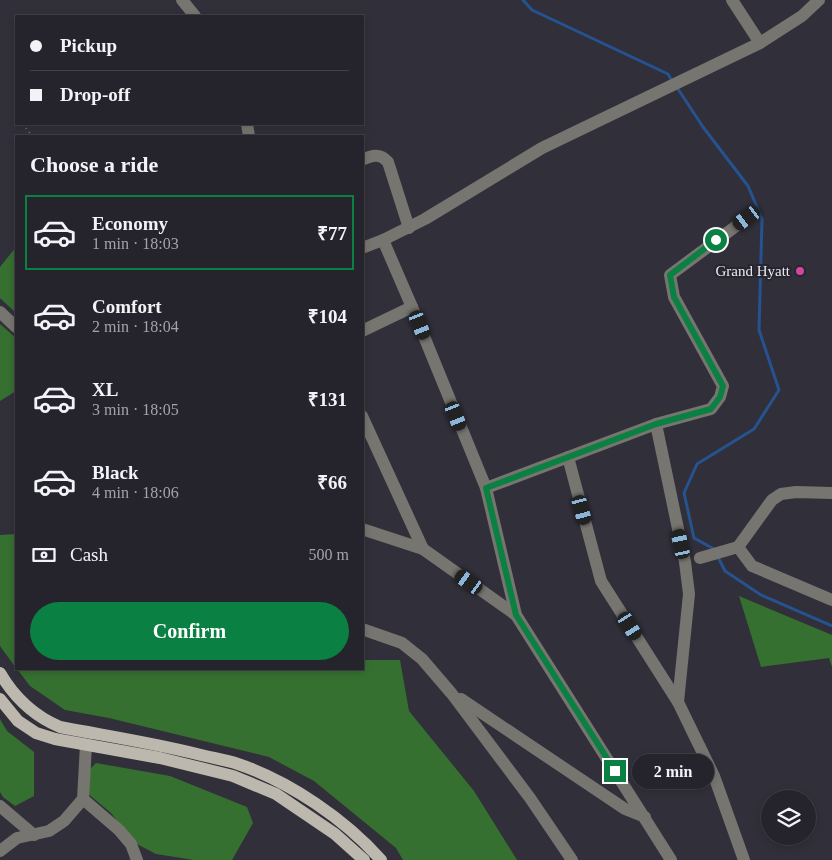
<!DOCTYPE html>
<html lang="en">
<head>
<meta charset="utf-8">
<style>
	body { margin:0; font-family:"Times New Roman",serif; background:#312f37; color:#f1f3f6; height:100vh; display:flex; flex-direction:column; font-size:19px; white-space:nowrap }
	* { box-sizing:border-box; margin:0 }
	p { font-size:16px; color:#a3a4a9 }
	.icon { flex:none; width:28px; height:28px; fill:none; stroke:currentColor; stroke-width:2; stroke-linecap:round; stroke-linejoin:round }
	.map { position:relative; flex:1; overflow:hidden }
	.side { position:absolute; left:15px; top:135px; width:349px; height:535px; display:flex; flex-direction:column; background:#25232b; border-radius:0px; box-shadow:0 2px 8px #0003,0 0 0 1px #424047 }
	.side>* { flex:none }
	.banner { position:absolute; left:15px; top:15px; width:349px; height:110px; border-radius:0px; box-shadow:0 2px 8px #0003,0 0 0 1px #424047; display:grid; align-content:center; height:110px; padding:0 15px; background:#25232b }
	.fabs { position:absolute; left:761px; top:790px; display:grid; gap:10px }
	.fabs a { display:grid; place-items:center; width:55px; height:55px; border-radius:50%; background:#25232b; box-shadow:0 2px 8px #0003,0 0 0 1px #424047; font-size:25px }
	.end { position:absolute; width:22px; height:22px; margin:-11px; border:6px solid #0b8043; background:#fff; box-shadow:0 0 0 2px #fff }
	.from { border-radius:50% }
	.bubble { position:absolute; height:35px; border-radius:18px; background:#25232b; box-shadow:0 2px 8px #0003,0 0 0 1px #424047; font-size:16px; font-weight:800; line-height:35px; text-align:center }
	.car { position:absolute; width:15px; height:30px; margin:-15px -8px; border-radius:6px; box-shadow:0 0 4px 1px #0007; background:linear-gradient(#222 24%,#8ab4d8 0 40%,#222 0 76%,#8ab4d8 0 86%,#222 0) }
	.banner b { display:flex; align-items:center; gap:18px; height:48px; font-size:19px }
	.banner b+b { border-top:1px solid #424047 }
	.banner i { width:12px; height:12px; background:#f1f3f6 }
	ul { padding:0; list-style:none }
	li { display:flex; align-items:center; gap:15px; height:75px; margin:0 10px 8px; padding:0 5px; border:2px solid transparent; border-radius:0px }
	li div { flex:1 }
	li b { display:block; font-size:19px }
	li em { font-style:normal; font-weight:800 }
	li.selected { border-color:#0b8043 }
	li>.icon { width:45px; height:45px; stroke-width:1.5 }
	h2 { padding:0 15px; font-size:22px; line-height:60px }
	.pay { display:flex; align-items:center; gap:12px; height:55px; padding:0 15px; font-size:19px }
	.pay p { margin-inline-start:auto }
	.cta { display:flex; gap:10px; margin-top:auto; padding:10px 15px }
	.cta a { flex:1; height:58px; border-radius:30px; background:#0b8043; color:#fff; font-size:20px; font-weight:800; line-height:58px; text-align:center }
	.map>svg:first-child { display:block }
	.forest { fill:#367031 }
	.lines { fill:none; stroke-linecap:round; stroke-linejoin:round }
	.stream { stroke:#265390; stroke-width:3 }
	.path { stroke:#727179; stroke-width:2; stroke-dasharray:1 4; stroke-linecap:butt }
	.minor { stroke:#777570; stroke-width:12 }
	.major { stroke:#bdb8ae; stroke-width:12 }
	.route { stroke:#0b8043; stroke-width:6 }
	.hotel-dot { fill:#d1479c; stroke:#27252f; stroke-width:2 }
	.labels { text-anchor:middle; stroke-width:4; stroke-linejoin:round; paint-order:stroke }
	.poi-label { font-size:15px; fill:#eae9ef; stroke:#27252f; text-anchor:end }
</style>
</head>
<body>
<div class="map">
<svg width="832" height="860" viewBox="0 0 832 860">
	<rect width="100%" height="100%" fill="#312f39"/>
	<g class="forest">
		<polygon points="16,247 16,313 0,298 0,267"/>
		<polygon points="0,324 16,338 16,391 0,401"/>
		<polygon points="16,534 16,668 0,646 0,535"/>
		<polygon points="739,596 832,635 832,667 829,658 761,667"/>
		<polygon points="363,660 400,660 409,711 474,791 517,860 403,860 396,848 314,781 269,757 109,718 65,710 30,686 17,669 362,669"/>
		<polygon points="0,719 7,731 34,752 34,796 15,806 3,797 0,792"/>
		<polygon points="96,763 170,776 247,807 253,823 232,860 194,860 156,854 135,843 111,813 86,792 90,769"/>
	</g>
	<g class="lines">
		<g class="stream">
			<polyline points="523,0 532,10 668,74 672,81"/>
			<polyline points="676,86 703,127 748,186 762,219 759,330 779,390 754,429 697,464 684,493 694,538 714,549"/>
			<polyline points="718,557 725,571 761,595 832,626"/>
		</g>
		<g class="path">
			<polyline points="15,114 16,115"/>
			<polyline points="23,124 32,136"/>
		</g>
		<g class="minor">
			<polyline points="182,0 195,16"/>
			<polyline points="732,0 760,43"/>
			<polyline points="247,124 249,136"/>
			<path d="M362,160C372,155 380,153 388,162L409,228"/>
			<polyline points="383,240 412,307 486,488 516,615 671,860"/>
			<polyline points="362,248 383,240 425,219 542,148 760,43 802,16 819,0"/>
			<polyline points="0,312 16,327"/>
			<polyline points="362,331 412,307"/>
			<polyline points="362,416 423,549"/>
			<polyline points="656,424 685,562 689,594 678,702"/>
			<polyline points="568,457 601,581 678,702 714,776 744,860"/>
			<polyline points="486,488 656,424 711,409 720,397 723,386 674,297 670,275 747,218"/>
			<polyline points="362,529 423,549 516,615"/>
			<polyline points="738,547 752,566 832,600"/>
			<polyline points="700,558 738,547 772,500 781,494 796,492 832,493"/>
			<polyline points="362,629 402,643 422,659 452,694 530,798 572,860"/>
			<polyline points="461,699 625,809 645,817"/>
			<polyline points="83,799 119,830 131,844 137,860"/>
			<polyline points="0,806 34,835"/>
			<polyline points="0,851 17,838 49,831 64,821 83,799 86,745"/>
		</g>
		<g class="major">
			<path d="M0,673C14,697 34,716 60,727C107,736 154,743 201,755C213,758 226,760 238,764C289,781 346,820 381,860"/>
			<polyline points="0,699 18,721 36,733 55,739 160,758 233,776 276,794 335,834 364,860"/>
		</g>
	</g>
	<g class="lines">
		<polyline class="route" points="615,771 516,615 486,488 656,424 711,409 720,397 723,386 674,297 670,275 716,240"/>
	</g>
	<circle class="hotel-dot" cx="800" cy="271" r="5"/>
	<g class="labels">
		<g class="poi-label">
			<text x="790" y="276">Grand Hyatt</text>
		</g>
	</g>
</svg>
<div class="fabs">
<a><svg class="icon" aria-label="layers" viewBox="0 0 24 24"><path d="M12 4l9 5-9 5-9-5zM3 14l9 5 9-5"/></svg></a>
</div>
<i class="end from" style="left:716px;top:240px"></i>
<i class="end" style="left:615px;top:771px"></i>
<div class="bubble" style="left:632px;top:754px;width:82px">2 min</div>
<i class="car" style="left:747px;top:218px;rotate:234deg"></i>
<i class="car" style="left:420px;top:325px;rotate:158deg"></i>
<i class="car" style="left:456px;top:416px;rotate:158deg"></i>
<i class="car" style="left:582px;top:510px;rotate:165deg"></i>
<i class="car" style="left:681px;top:544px;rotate:348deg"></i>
<i class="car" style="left:469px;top:582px;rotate:305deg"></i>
<i class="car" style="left:630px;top:626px;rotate:148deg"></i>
<div class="banner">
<b><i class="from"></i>Pickup</b>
<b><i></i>Drop-off</b>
</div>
<section class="side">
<h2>Choose a ride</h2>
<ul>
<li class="selected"><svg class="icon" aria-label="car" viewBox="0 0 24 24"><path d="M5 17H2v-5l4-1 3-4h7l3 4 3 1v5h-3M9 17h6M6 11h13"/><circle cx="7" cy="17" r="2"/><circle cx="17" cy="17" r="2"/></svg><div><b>Economy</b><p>1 min · 18:03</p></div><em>₹77</em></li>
<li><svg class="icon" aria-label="car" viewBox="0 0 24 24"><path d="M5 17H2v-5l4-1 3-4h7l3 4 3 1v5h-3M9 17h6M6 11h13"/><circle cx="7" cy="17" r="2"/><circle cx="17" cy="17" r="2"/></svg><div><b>Comfort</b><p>2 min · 18:04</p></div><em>₹104</em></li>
<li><svg class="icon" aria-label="car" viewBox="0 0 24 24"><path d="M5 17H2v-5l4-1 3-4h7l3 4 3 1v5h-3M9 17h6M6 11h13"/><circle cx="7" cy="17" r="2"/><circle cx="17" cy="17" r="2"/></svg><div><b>XL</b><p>3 min · 18:05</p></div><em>₹131</em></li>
<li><svg class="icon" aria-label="car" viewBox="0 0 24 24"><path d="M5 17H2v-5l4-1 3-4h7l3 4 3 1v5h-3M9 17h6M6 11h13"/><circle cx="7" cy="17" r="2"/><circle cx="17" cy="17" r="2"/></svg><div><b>Black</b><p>4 min · 18:06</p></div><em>₹66</em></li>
</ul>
<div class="pay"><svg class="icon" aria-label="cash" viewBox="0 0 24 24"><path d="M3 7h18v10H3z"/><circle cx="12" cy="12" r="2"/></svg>Cash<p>500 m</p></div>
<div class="cta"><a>Confirm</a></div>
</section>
</div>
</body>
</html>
